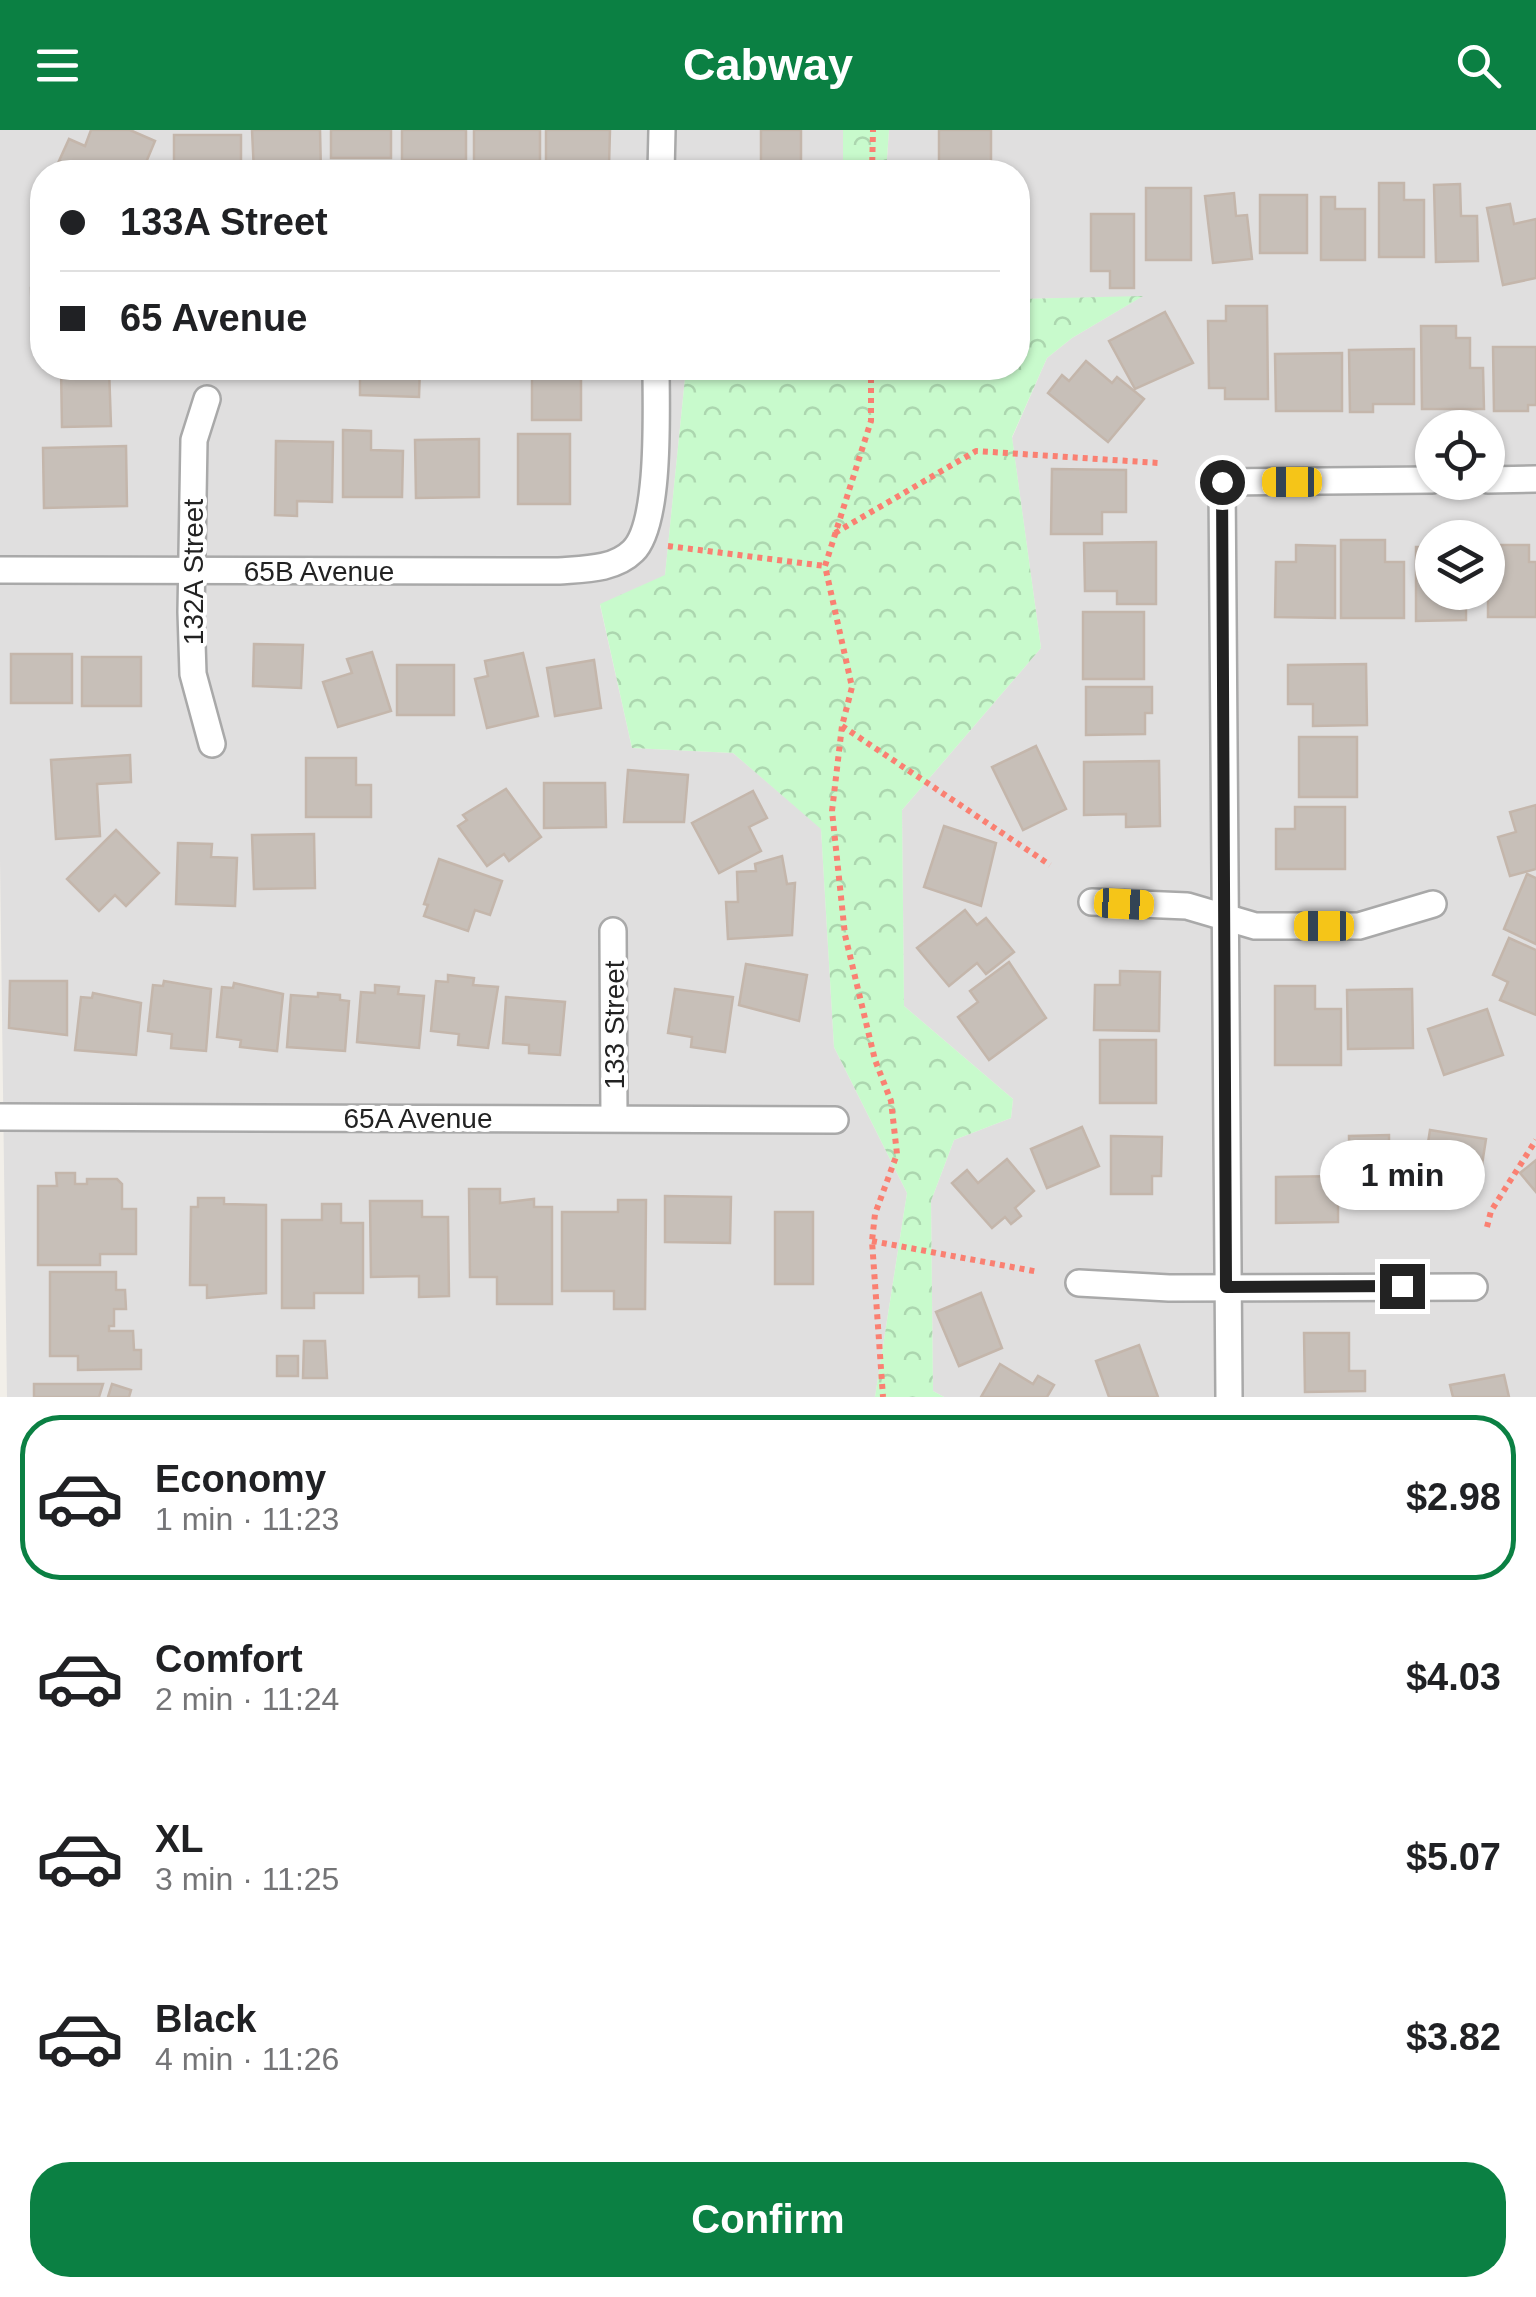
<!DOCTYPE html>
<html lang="en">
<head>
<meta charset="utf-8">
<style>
	body { margin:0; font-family:Helvetica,sans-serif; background:#f2f2f2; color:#202124; height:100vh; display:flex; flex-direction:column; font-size:38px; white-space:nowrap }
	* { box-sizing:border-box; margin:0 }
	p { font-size:32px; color:#757577 }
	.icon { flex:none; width:55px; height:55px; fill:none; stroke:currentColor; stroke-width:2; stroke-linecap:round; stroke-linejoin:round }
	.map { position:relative; height:1267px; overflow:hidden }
	.drawer { display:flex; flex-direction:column; background:#fff; flex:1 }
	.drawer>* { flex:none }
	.top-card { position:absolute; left:30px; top:30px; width:1000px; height:220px; border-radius:40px; box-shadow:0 2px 8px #0004; display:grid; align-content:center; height:220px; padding:0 30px; background:#fff }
	.fabs { position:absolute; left:1415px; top:280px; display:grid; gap:20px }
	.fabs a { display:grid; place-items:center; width:90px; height:90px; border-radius:50%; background:#fff; box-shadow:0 2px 8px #0004; font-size:50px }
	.end { position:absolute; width:45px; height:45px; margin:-22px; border:12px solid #222; background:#fff; box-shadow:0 0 0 5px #fff }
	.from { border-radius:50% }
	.bubble { position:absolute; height:70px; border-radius:35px; background:#fff; box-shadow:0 2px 8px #0004; font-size:32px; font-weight:700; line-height:70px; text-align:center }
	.car { position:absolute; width:30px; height:60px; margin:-30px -15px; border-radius:12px; box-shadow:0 0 8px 2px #0007; background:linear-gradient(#f5c518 24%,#345 0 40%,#f5c518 0 76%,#345 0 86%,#f5c518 0) }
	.top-card b { display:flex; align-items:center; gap:35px; height:95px; font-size:38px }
	.top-card b+b { border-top:2px solid #e0e0e0 }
	.top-card i { width:25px; height:25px; background:#202124 }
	ul { padding:18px 0 0; list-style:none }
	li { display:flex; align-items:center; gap:30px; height:165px; margin:0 20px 15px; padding:0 10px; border:5px solid transparent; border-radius:40px }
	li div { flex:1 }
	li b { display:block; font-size:38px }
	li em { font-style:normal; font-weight:700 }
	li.on { border-color:#0b8043 }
	li>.icon { width:90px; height:90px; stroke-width:1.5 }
	.primary-button { display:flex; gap:20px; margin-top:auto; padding:20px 30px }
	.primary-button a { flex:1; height:115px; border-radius:40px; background:#0b8043; color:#fff; font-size:40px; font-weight:700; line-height:115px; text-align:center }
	header { display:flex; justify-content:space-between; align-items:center; height:130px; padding:0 30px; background:#0b8043; color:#fff; font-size:45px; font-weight:700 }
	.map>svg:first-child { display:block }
	.residential { fill:#e0dfdf; fill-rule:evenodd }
	.park { fill:url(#park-crowns) }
	.building { fill:#c7bfb8; stroke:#c4b6ab; stroke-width:2.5 }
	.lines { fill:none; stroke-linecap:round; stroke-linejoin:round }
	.street-casing { stroke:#a9a9a9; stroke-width:30 }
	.path { stroke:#fa8072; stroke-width:6; stroke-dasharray:5 5; stroke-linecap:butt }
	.street { stroke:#fff; stroke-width:25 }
	.route { stroke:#222; stroke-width:12 }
	.labels { text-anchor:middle; stroke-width:8; stroke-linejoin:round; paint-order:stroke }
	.street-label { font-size:28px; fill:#222; stroke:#fff }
</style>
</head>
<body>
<header><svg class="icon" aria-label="menu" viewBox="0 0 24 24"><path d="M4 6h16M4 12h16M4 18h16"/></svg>Cabway<svg class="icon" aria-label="search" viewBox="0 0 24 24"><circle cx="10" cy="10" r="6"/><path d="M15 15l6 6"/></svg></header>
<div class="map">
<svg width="1536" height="1267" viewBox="0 0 1536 1267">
	<defs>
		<pattern id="park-crowns" width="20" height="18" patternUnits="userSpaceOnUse" patternTransform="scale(2.5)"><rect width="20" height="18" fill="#c8facc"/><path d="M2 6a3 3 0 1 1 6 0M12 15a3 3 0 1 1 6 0" fill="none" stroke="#acd6af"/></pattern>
	</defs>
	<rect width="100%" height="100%" fill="#f2efe9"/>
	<g class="residential">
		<polygon points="0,0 843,0 843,42 42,42 42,238 686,238 665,446 600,475 632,618 733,623 821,698 834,917 907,1063 875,1267 7,1267 0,730"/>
		<path d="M889,0H1536V1267H944L933,1261L931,1071L954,1010L1011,988L1013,969L904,876L902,680L1041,518L1012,308L1047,228L1072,208L1141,167L1018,169V42H886ZM1432,298H1488V352H1432ZM1432,408H1488V462H1432Z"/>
	</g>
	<g class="park">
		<polygon points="843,0 889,0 886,42 843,42"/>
		<polygon points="1143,166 1072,208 1047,228 1012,307 1041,518 902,680 904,876 1013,969 1011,988 954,1010 931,1071 933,1261 944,1267 875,1267 907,1063 834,917 821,699 733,623 632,618 600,474 665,445 686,238 1018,238 1018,169"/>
	</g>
	<g class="building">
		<polygon points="91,0 130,0 155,11 142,42 54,42 69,9 85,16"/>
		<polygon points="252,0 320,0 321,42 254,42"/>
		<rect x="331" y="0" width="60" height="28"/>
		<rect x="402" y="0" width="64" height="30"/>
		<rect x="474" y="0" width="66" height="31"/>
		<polygon points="546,0 610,0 609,36 546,36"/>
		<rect x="761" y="0" width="40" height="42"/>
		<rect x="939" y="0" width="52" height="42"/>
		<rect x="174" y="5" width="67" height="37"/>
		<polygon points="1379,53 1404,53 1404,70 1424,70 1424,127 1379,127"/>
		<polygon points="1460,54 1461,86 1477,86 1478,131 1436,132 1434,55"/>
		<rect x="1146" y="58" width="45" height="72"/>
		<polygon points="1234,63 1236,86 1247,85 1252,129 1213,133 1205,66"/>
		<rect x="1260" y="65" width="47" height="58"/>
		<polygon points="1321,67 1335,67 1335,79 1365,79 1365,130 1321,130"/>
		<polygon points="1510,74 1514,94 1536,89 1536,148 1503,155 1487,78"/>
		<polygon points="1091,84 1134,84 1134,158 1110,158 1110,141 1091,141"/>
		<polygon points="31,158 42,158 42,195 32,196"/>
		<polygon points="1226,176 1267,176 1268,269 1225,269 1225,258 1209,258 1208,191 1226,191"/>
		<polygon points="1165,182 1193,233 1135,259 1109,211"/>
		<polygon points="1421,196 1456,196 1456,208 1470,208 1470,238 1483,238 1484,279 1422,279"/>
		<polygon points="1493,217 1536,217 1536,275 1528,275 1528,281 1494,281"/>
		<polygon points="1414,219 1414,274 1373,274 1373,282 1350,282 1349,220"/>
		<polygon points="1342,223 1342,281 1276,281 1275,224"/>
		<polygon points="1086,231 1112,253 1117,247 1144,269 1108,312 1048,263 1062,245 1069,251"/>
		<polygon points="61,238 109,238 111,296 62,297"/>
		<polygon points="360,238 420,238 419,267 360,265"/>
		<rect x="532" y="238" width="49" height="52"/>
		<polygon points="343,300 371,301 371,320 403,321 402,367 343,367"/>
		<rect x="518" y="304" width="52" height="70"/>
		<polygon points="479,309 479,367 416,368 415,310"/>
		<polygon points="276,311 333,312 332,372 297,371 297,386 275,385"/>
		<polygon points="126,316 127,376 44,378 43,318"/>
		<polygon points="1052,339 1126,340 1126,382 1102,382 1102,404 1051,404"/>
		<polygon points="1341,410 1385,410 1385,432 1404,432 1404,488 1341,488"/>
		<polygon points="1156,412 1156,474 1117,474 1117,461 1085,461 1084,413"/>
		<polygon points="1296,415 1335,416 1335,488 1275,487 1276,432 1296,432"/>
		<polygon points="1488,415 1529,415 1529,432 1536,432 1536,487 1488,487"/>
		<polygon points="1416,417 1432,417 1432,462 1466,462 1466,490 1416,491"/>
		<rect x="1083" y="482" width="61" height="67"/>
		<polygon points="254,514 303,515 301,558 253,556"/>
		<polygon points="372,522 391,581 338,597 323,552 352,543 347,529"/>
		<polygon points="523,523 538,586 487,598 475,549 488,546 485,531"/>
		<rect x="11" y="524" width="61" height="49"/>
		<rect x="82" y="527" width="59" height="49"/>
		<polygon points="594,530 601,578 555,586 547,538"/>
		<polygon points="1366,534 1367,595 1313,596 1313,574 1288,574 1288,535"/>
		<rect x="397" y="535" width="57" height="50"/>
		<polygon points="1086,557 1152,557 1152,583 1145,583 1145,604 1086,605"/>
		<rect x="1299" y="607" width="58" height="60"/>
		<polygon points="1036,616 1066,679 1023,700 992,637"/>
		<polygon points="130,625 131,652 97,654 100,706 56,709 51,630"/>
		<polygon points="306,628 356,628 356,655 371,655 371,687 306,687"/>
		<polygon points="1159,631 1160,696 1126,697 1126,684 1084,685 1084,632"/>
		<polygon points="628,640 688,645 684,692 624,692"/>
		<polygon points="544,653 605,653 606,697 544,698"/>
		<polygon points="506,659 541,707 509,731 504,724 487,736 458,696 467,690 463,685"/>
		<polygon points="753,661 767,688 749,697 761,721 719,743 692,693"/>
		<polygon points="1536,675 1536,739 1510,746 1498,707 1516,702 1510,682"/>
		<polygon points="1295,677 1345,677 1345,739 1276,739 1276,699 1295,699"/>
		<polygon points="944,696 996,713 981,776 924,757"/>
		<polygon points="116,700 159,743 126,776 115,765 99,781 67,749"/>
		<polygon points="314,704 315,758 254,759 252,705"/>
		<polygon points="178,713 212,714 211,727 237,728 235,776 176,774"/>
		<polygon points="782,726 787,754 795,753 792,805 728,809 726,772 738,772 737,742 756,741 755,734"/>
		<polygon points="439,729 502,751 490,785 475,780 468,801 424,786 428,775 424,774"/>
		<polygon points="1527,744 1536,748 1536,814 1504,799"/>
		<polygon points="965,780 977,795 986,788 1014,822 986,844 977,833 949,856 917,818"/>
		<polygon points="1509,808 1536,820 1536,885 1500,870 1508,852 1493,845"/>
		<polygon points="1009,832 1046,888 989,930 958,887 978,872 970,861"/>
		<polygon points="746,834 807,845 799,891 739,875"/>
		<polygon points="1120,841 1160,842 1159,901 1094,900 1095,855 1120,855"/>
		<polygon points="448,845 474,848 473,855 498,857 488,918 458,915 459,904 431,901 436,851 448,852"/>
		<polygon points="10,851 67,851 67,905 9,898"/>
		<polygon points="164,851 211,859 206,921 171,918 172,904 148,901 153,855 163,856"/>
		<polygon points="234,853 283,864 277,921 240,917 241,910 217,907 222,857 233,858"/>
		<polygon points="375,855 399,857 398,864 424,866 419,918 357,912 361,862 375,863"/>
		<polygon points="1275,856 1315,856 1315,879 1341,879 1341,935 1275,935"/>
		<polygon points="675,859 733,867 725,922 691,917 692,907 668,903"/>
		<polygon points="1412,859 1413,918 1348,919 1347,860"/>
		<polygon points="93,863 141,873 136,925 75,920 81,867 92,868"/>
		<polygon points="318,863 340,865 340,870 349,871 345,921 287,917 291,865 318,867"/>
		<polygon points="506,867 565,872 560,925 529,923 529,915 503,913"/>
		<polygon points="1487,879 1503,925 1444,945 1428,899"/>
		<rect x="1100" y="910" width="56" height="63"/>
		<polygon points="1082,997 1099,1036 1047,1058 1031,1019"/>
		<polygon points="1430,1000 1486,1009 1479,1054 1423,1045"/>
		<polygon points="1389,1005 1389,1025 1404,1025 1405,1067 1350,1068 1349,1006"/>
		<polygon points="1111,1006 1162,1007 1161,1046 1152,1046 1152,1064 1111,1064"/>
		<polygon points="1007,1029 1034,1061 1015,1078 1021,1086 1011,1094 1005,1087 992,1098 952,1053 967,1040 978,1053"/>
		<polygon points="1536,1030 1536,1062 1520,1043"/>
		<polygon points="56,1043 75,1043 75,1054 87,1054 87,1049 117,1049 122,1054 122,1079 136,1079 136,1124 100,1124 100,1135 38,1135 38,1056 57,1056"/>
		<polygon points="1338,1046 1338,1092 1276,1093 1276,1047"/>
		<polygon points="469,1059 500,1059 500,1073 534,1069 534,1077 552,1077 552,1174 497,1174 497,1147 470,1147"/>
		<polygon points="665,1066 731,1067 730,1113 665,1112"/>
		<polygon points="198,1068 224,1068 224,1074 266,1075 266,1163 207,1168 207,1155 190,1155 191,1077 198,1077"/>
		<polygon points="618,1070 646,1070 645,1179 614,1179 614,1161 562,1161 562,1082 618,1082"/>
		<polygon points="370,1071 422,1071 422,1087 448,1087 449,1166 419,1167 419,1146 371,1147"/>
		<polygon points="322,1074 341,1074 341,1093 363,1093 363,1163 314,1163 314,1178 282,1178 282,1090 322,1090"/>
		<rect x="775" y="1082" width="38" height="72"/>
		<polygon points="50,1142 116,1142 116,1160 125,1160 126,1179 114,1179 114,1196 109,1196 109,1201 133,1201 134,1220 141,1220 141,1239 78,1240 78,1226 50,1226"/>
		<polygon points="981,1163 1002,1218 959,1236 936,1182"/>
		<polygon points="1304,1203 1349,1203 1349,1241 1365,1241 1365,1261 1305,1262"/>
		<polygon points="304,1211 325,1211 327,1248 303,1248"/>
		<polygon points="1139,1215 1158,1267 1109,1267 1096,1231"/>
		<rect x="277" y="1226" width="21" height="20"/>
		<polygon points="1000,1234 1033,1254 1038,1246 1054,1255 1047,1267 981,1267"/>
		<polygon points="1504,1245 1509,1267 1453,1267 1450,1255"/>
		<polygon points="34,1254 103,1254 99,1267 34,1267"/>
		<polygon points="112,1254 131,1260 129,1267 108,1267"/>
	</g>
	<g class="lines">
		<g class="street-casing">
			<g id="street">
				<polyline points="661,42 662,0"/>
				<polyline points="207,269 194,310 191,482 193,544 212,614"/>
				<polyline points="1488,350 1536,349"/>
				<path d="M0,440L559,441C583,439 614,440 633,421C661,394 656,277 656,238"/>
				<polyline points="1092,772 1187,776 1255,796 1359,796 1433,774"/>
				<polyline points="613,801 614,988"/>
				<polyline points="0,987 835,990"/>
				<polyline points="1079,1153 1169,1158 1474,1157"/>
				<polyline points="1229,1267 1222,352 1432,350"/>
			</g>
		</g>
		<g class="path">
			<polyline points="872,42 873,0"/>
			<polyline points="871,238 871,291 825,436 852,557 842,596 832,681 845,805 875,930 891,971 897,1024 875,1084 872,1111 883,1267"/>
			<polyline points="835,403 976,321 1159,333"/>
			<polyline points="668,416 825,436"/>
			<polyline points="842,596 1050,735"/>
			<polyline points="1487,1097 1491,1081 1536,1010"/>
			<polyline points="872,1111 1039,1142"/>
		</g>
		<use href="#street" class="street"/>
	</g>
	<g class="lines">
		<polyline class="route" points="1222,352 1226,1157 1402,1156"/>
	</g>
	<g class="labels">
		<g class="street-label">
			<text x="319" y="451">65B Avenue</text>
			<text transform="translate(193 442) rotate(-90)" y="10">132A Street</text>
			<text transform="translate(614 895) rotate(-90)" y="10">133 Street</text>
			<text x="418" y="998">65A Avenue</text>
		</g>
	</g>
</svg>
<div class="fabs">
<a><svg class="icon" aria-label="locate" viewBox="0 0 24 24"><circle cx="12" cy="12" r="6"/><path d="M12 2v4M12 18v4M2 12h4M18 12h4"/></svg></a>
<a><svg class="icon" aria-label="layers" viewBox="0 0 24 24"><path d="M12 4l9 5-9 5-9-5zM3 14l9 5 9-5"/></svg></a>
</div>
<i class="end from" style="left:1222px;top:352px"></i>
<i class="end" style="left:1402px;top:1156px"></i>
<div class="bubble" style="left:1320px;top:1010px;width:165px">1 min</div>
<i class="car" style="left:1292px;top:352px;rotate:270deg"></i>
<i class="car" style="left:1124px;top:774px;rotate:93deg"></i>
<i class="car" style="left:1324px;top:796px;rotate:270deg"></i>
<div class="top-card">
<b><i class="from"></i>133A Street</b>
<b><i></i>65 Avenue</b>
</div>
</div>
<section class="drawer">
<ul>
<li class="on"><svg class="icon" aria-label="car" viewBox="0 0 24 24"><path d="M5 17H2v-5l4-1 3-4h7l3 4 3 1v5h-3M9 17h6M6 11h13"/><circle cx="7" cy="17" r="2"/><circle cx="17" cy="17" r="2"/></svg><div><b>Economy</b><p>1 min · 11:23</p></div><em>$2.98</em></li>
<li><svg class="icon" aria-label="car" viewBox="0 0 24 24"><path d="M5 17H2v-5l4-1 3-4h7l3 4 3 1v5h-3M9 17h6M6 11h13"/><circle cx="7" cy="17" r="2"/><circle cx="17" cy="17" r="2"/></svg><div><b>Comfort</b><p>2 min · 11:24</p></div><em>$4.03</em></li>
<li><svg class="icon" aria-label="car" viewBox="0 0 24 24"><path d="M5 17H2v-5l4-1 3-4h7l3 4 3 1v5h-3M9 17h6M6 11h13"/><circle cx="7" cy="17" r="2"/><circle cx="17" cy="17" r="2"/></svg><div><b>XL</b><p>3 min · 11:25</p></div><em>$5.07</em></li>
<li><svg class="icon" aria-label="car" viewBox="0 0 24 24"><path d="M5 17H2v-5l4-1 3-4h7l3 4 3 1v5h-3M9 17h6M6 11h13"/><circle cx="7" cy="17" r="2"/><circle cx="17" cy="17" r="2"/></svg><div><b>Black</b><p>4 min · 11:26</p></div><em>$3.82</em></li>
</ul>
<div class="primary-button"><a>Confirm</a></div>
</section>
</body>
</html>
